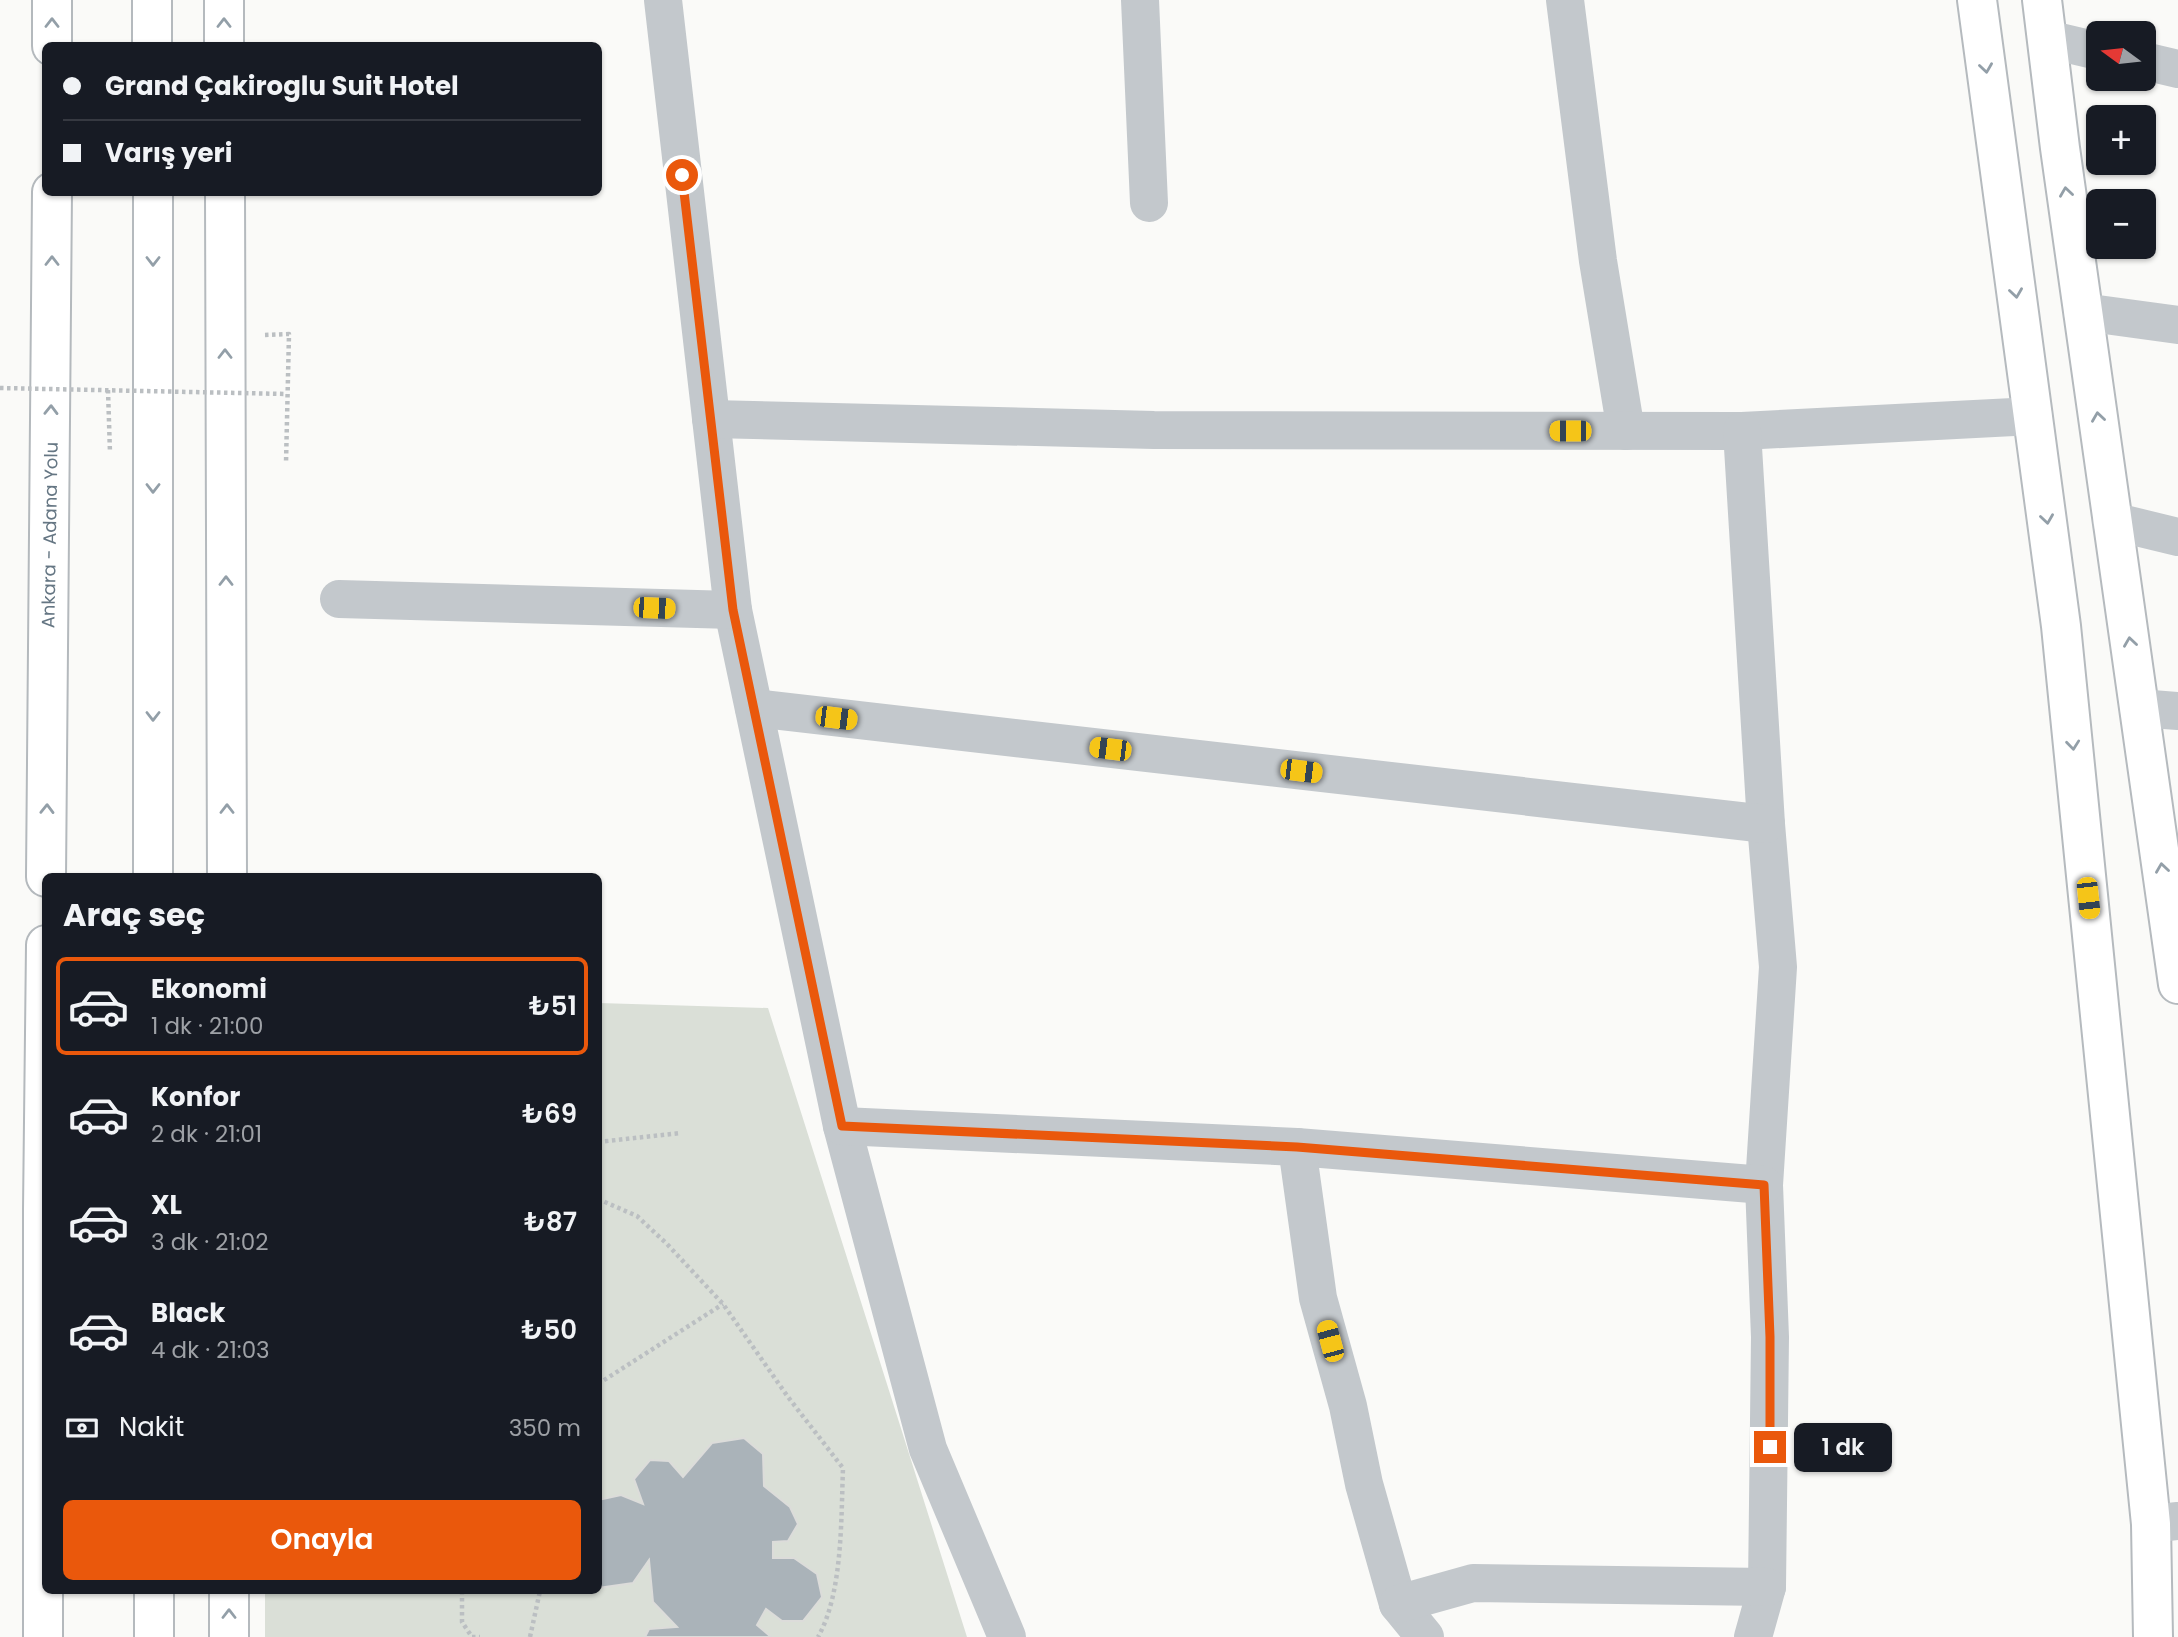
<!DOCTYPE html>
<html lang="tr">
<head>
<meta charset="utf-8">
<style>
	body { margin:0; font-family:Poppins,sans-serif; background:#20242c; color:#f1f3f6; height:100vh; display:flex; flex-direction:column; font-size:26px; white-space:nowrap }
	* { box-sizing:border-box; margin:0 }
	p { font-size:23px; color:#9ea1a6 }
	.icon { flex:none; width:38px; height:38px; fill:none; stroke:currentColor; stroke-width:2; stroke-linecap:round; stroke-linejoin:round }
	.map { position:relative; flex:1; overflow:hidden }
	.details { position:absolute; left:42px; top:873px; width:560px; height:721px; display:flex; flex-direction:column; background:#171b24; border-radius:10px; box-shadow:0 2px 5px #0004 }
	.details>* { flex:none }
	.top-card { position:absolute; left:42px; top:42px; width:560px; height:154px; border-radius:10px; box-shadow:0 2px 5px #0004; display:grid; align-content:center; height:154px; padding:0 21px; background:#171b24 }
	.needle { width:46px; rotate:285deg }
	.fabs { position:absolute; left:2086px; top:21px; display:grid; gap:14px }
	.fabs a { display:grid; place-items:center; width:70px; height:70px; border-radius:10px; background:#171b24; box-shadow:0 2px 5px #0004; font-size:35px }
	.end { position:absolute; width:32px; height:32px; margin:-16px; border:9px solid #ea580c; background:#fff; box-shadow:0 0 0 4px #fff }
	.from { border-radius:50% }
	.bubble { position:absolute; height:49px; border-radius:10px; background:#171b24; box-shadow:0 2px 5px #0004; font-size:23px; font-weight:600; line-height:49px; text-align:center }
	.car { position:absolute; width:21px; height:42px; margin:-21px -10px; border-radius:9px; box-shadow:0 0 5px 2px #0007; background:linear-gradient(#f5c518 24%,#345 0 40%,#f5c518 0 76%,#345 0 86%,#f5c518 0) }
	.top-card b { display:flex; align-items:center; gap:24px; height:66px; font-size:26px }
	.top-card b+b { border-top:2px solid #363941 }
	.top-card i { width:18px; height:18px; background:#f1f3f6 }
	ul { padding:0; list-style:none }
	li { display:flex; align-items:center; gap:21px; height:98px; margin:0 14px 10px; padding:0 7px; border:4px solid transparent; border-radius:10px }
	li div { flex:1 }
	li b { display:block; font-size:26px }
	li em { font-style:normal; font-weight:600 }
	li.active { border-color:#ea580c }
	li>.icon { width:63px; height:63px; stroke-width:1.5 }
	h2 { padding:0 21px; font-size:32px; line-height:84px }
	.pay { display:flex; align-items:center; gap:18px; height:77px; padding:0 21px; font-size:26px }
	.pay p { margin-inline-start:auto }
	.action { display:flex; gap:14px; margin-top:auto; padding:14px 21px }
	.action a { flex:1; height:80px; border-radius:10px; background:#ea580c; color:#fff; font-size:28px; font-weight:600; line-height:80px; text-align:center }
	.map>svg:first-child { display:block }
	.green { fill:#dadfd7 }
	.building { fill:#aab3b9; stroke:#dcdcda; stroke-width:2 }
	.lines { fill:none; stroke-linecap:round; stroke-linejoin:round }
	.major-casing { stroke:#b5babe; stroke-width:42 }
	.highway-casing { stroke:#b4b9bd; stroke-width:42 }
	.path { stroke:#bbbfc2; stroke-width:4.5; stroke-dasharray:3.5 3.5; stroke-linecap:butt }
	.minor { stroke:#c3c8cc; stroke-width:38 }
	.major { stroke:#fff; stroke-width:38 }
	.highway { stroke:#fff; stroke-width:38 }
	.path-bridge { stroke:#bbbfc2; stroke-width:4.5; stroke-dasharray:3.5 3.5; stroke-linecap:butt }
	.oneway { stroke:#939fa8 }
	.route { stroke:#ea580c; stroke-width:9 }
	.labels { text-anchor:middle; stroke-width:7; stroke-linejoin:round; paint-order:stroke }
	.street-label { font-size:18px; fill:#657683; stroke:#fff }
</style>
</head>
<body>
<div class="map">
<svg width="2178" height="1637" viewBox="0 0 2178 1637">
	<rect width="100%" height="100%" fill="#fafaf8"/>
	<polygon class="green" points="599,1003 768,1008 967,1637 265,1637 265,1591 598,1591"/>
	<polygon class="building" points="744,1438 763,1454 764,1486 790,1507 798,1524 788,1541 773,1542 773,1558 794,1558 817,1574 822,1597 803,1621 782,1621 766,1609 757,1625 771,1637 645,1637 649,1629 677,1627 653,1602 649,1560 633,1583 598,1588 598,1500 621,1495 643,1504 634,1479 650,1460 669,1461 683,1477 712,1443"/>
	<g class="lines">
		<g class="major-casing">
			<g id="major">
				<polyline points="152,0 152,46"/>
				<polyline points="224,0 224,46"/>
				<polyline points="1977,0 2061,626 2151,1524 2153,1637"/>
				<polyline points="2042,0 2060,148 2178,984"/>
				<polyline points="153,192 153,877"/>
				<polyline points="225,192 227,877"/>
				<polyline points="154,1591 154,1637"/>
				<polyline points="229,1591 229,1637"/>
			</g>
		</g>
		<g class="highway-casing">
			<g id="highway">
				<polyline points="52,46 52,0"/>
				<polyline points="46,877 52,192"/>
				<polyline points="43,1637 43,1210 46,945"/>
			</g>
		</g>
		<g class="path">
			<polyline points="265,335 289,334 286,463"/>
			<polyline points="108,390 110,453"/>
			<polyline points="598,1142 681,1133"/>
			<path d="M598,1199L637,1216L667,1244L723,1304L788,1397L843,1468C841,1518 843,1593 818,1637"/>
			<polyline points="598,1384 723,1304"/>
			<polyline points="462,1591 462,1622 472,1637 480,1637"/>
			<polyline points="530,1637 540,1591"/>
		</g>
		<g class="minor">
			<polyline points="663,0 733,610 842,1126 928,1449 1007,1637"/>
			<polyline points="1140,0 1149,203"/>
			<polyline points="1565,0 1598,261 1626,431"/>
			<polyline points="2047,39 2098,51"/>
			<polyline points="2144,61 2178,69"/>
			<polyline points="2083,312 2178,325"/>
			<polyline points="711,419 1154,430 1742,431 2033,416"/>
			<polyline points="1742,431 1766,824 1778,967 1764,1185 1770,1337 1767,1587 1753,1637"/>
			<polyline points="2112,521 2178,537"/>
			<polyline points="339,599 733,610"/>
			<polyline points="754,708 1766,824"/>
			<polyline points="2139,708 2178,711"/>
			<polyline points="842,1126 1297,1147 1764,1185"/>
			<polyline points="1297,1147 1318,1298 1348,1406 1364,1484 1398,1604 1425,1637"/>
			<polyline points="2151,1524 2178,1521"/>
			<polyline points="1398,1604 1473,1583 1767,1587"/>
		</g>
		<use href="#major" class="major"/>
		<use href="#highway" class="highway"/>
		<polyline class="path-bridge" points="0,388 287,394"/>
	</g>
	<defs><path id="oneway-chevron" d="M-2-3.5L2.5 0L-2 3.5" fill="none" stroke-width="1.6" stroke-linecap="round" stroke-linejoin="round" transform="scale(1.75)"/></defs>
	<g class="oneway">
		<use href="#oneway-chevron" transform="translate(52 23) rotate(-90)"/>
		<use href="#oneway-chevron" transform="translate(224 23) rotate(-90)"/>
		<use href="#oneway-chevron" transform="translate(1986 68) rotate(82)"/>
		<use href="#oneway-chevron" transform="translate(2066 192) rotate(-98)"/>
		<use href="#oneway-chevron" transform="translate(52 261) rotate(-90)"/>
		<use href="#oneway-chevron" transform="translate(153 261) rotate(90)"/>
		<use href="#oneway-chevron" transform="translate(2016 293) rotate(82)"/>
		<use href="#oneway-chevron" transform="translate(225 354) rotate(-90)"/>
		<use href="#oneway-chevron" transform="translate(51 410) rotate(-89)"/>
		<use href="#oneway-chevron" transform="translate(2098 417) rotate(-98)"/>
		<use href="#oneway-chevron" transform="translate(153 488) rotate(90)"/>
		<use href="#oneway-chevron" transform="translate(2047 519) rotate(82)"/>
		<use href="#oneway-chevron" transform="translate(226 581) rotate(-90)"/>
		<use href="#oneway-chevron" transform="translate(2130 642) rotate(-98)"/>
		<use href="#oneway-chevron" transform="translate(153 716) rotate(90)"/>
		<use href="#oneway-chevron" transform="translate(2073 745) rotate(84)"/>
		<use href="#oneway-chevron" transform="translate(47 809) rotate(-89)"/>
		<use href="#oneway-chevron" transform="translate(227 809) rotate(-90)"/>
		<use href="#oneway-chevron" transform="translate(2162 868) rotate(-98)"/>
		<use href="#oneway-chevron" transform="translate(229 1614) rotate(-90)"/>
	</g>
	<g class="lines">
		<polyline class="route" points="682,175 733,610 842,1126 1297,1147 1764,1185 1770,1337 1770,1447"/>
	</g>
	<g class="labels">
		<g class="street-label">
			<text transform="translate(50 535) rotate(-89)" y="6">Ankara - Adana Yolu</text>
		</g>
	</g>
</svg>
<div class="fabs">
<a><svg class="needle" viewBox="-14 -14 28 28"><path d="M0-13l5 13h-10z" fill="#e53935"/><path d="M0 13l5-13h-10z" fill="#9ea1a6"/></svg></a>
<a>+</a>
<a>−</a>
</div>
<i class="end from" style="left:682px;top:175px"></i>
<i class="end" style="left:1770px;top:1447px"></i>
<div class="bubble" style="left:1794px;top:1423px;width:98px">1 dk</div>
<i class="car" style="left:1570px;top:431px;rotate:270deg"></i>
<i class="car" style="left:654px;top:608px;rotate:92deg"></i>
<i class="car" style="left:836px;top:718px;rotate:97deg"></i>
<i class="car" style="left:1110px;top:749px;rotate:277deg"></i>
<i class="car" style="left:1301px;top:771px;rotate:97deg"></i>
<i class="car" style="left:2088px;top:898px;rotate:174deg"></i>
<i class="car" style="left:1330px;top:1341px;rotate:345deg"></i>
<div class="top-card">
<b><i class="from"></i>Grand Çakiroglu Suit Hotel</b>
<b><i></i>Varış yeri</b>
</div>
<section class="details">
<h2>Araç seç</h2>
<ul>
<li class="active"><svg class="icon" aria-label="car" viewBox="0 0 24 24"><path d="M5 17H2v-5l4-1 3-4h7l3 4 3 1v5h-3M9 17h6M6 11h13"/><circle cx="7" cy="17" r="2"/><circle cx="17" cy="17" r="2"/></svg><div><b>Ekonomi</b><p>1 dk · 21:00</p></div><em>₺51</em></li>
<li><svg class="icon" aria-label="car" viewBox="0 0 24 24"><path d="M5 17H2v-5l4-1 3-4h7l3 4 3 1v5h-3M9 17h6M6 11h13"/><circle cx="7" cy="17" r="2"/><circle cx="17" cy="17" r="2"/></svg><div><b>Konfor</b><p>2 dk · 21:01</p></div><em>₺69</em></li>
<li><svg class="icon" aria-label="car" viewBox="0 0 24 24"><path d="M5 17H2v-5l4-1 3-4h7l3 4 3 1v5h-3M9 17h6M6 11h13"/><circle cx="7" cy="17" r="2"/><circle cx="17" cy="17" r="2"/></svg><div><b>XL</b><p>3 dk · 21:02</p></div><em>₺87</em></li>
<li><svg class="icon" aria-label="car" viewBox="0 0 24 24"><path d="M5 17H2v-5l4-1 3-4h7l3 4 3 1v5h-3M9 17h6M6 11h13"/><circle cx="7" cy="17" r="2"/><circle cx="17" cy="17" r="2"/></svg><div><b>Black</b><p>4 dk · 21:03</p></div><em>₺50</em></li>
</ul>
<div class="pay"><svg class="icon" aria-label="cash" viewBox="0 0 24 24"><path d="M3 7h18v10H3z"/><circle cx="12" cy="12" r="2"/></svg>Nakit<p>350 m</p></div>
<div class="action"><a>Onayla</a></div>
</section>
</div>
</body>
</html>
